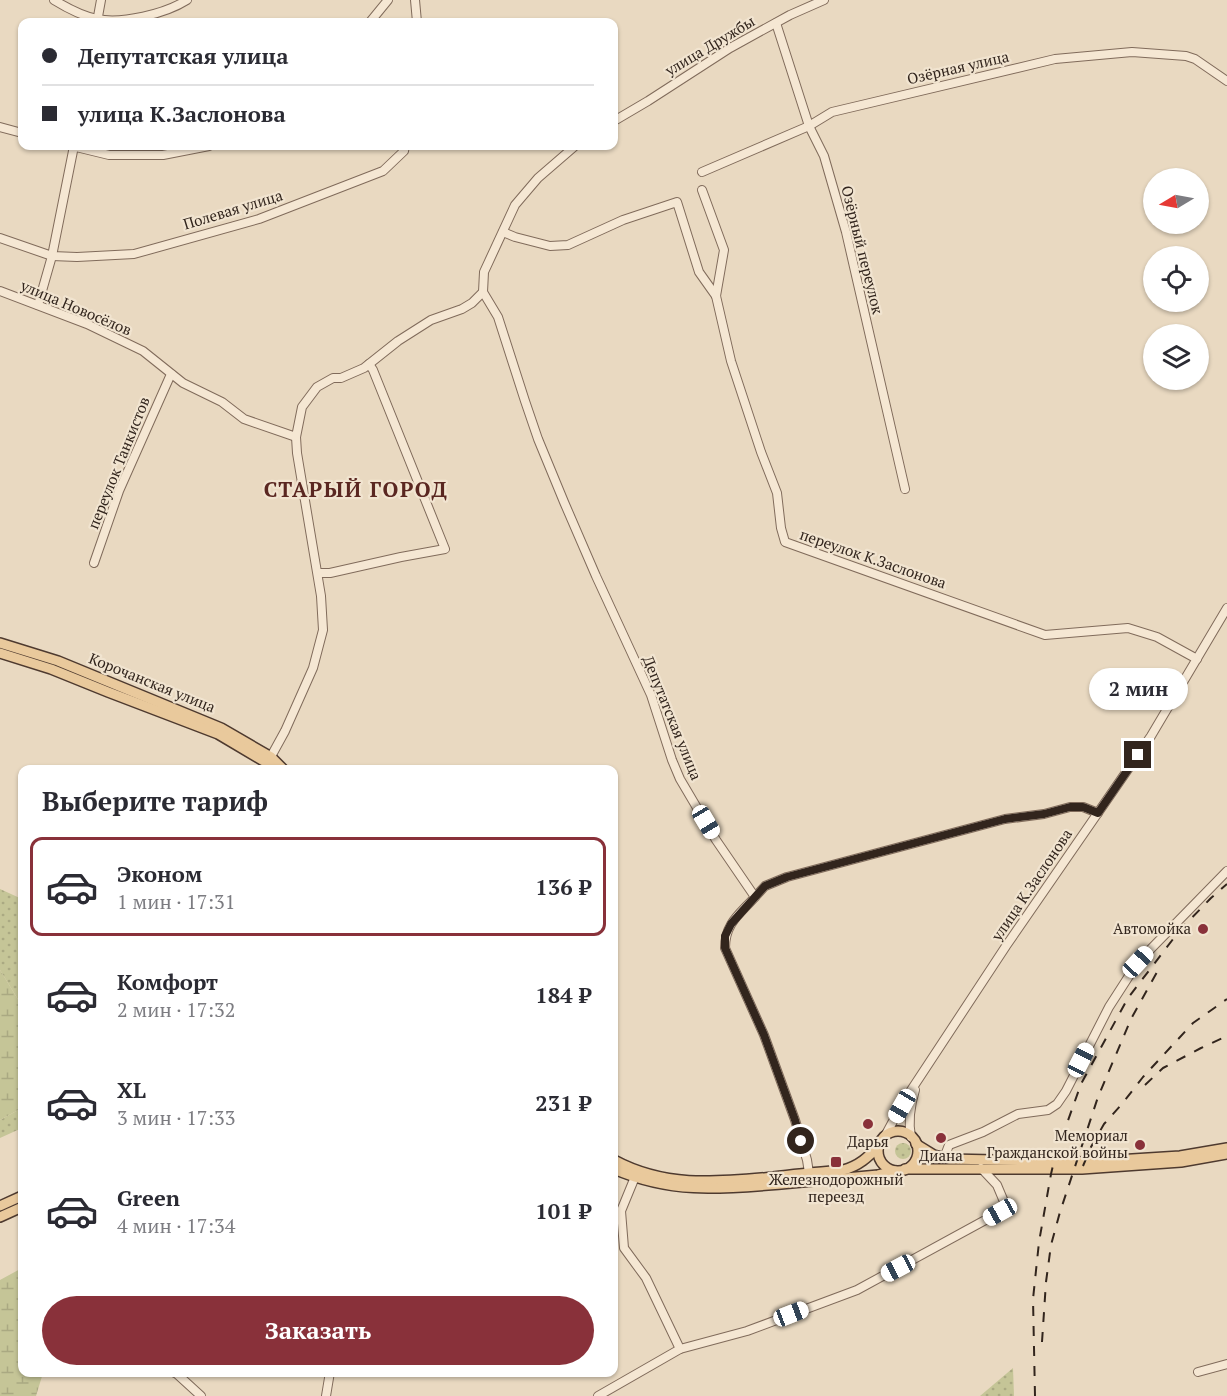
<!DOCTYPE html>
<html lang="ru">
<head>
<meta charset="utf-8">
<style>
	body { margin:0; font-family:"PT Serif",serif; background:#f7f7f7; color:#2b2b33; height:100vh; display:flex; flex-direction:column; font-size:22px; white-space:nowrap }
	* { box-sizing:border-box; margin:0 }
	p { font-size:20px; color:#7c7c81 }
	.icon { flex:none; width:33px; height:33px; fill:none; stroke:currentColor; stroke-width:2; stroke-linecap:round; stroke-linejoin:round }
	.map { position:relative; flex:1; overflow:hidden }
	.panel { position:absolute; left:18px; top:765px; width:600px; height:612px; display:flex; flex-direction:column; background:#fff; border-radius:12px; box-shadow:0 2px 4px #0004 }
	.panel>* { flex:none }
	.guide { position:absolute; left:18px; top:18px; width:600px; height:132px; border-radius:12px; box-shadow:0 2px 4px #0004; display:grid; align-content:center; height:132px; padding:0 24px; background:#fff }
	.needle { width:39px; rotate:260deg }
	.controls { position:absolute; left:1143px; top:168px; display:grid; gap:12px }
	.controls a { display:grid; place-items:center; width:66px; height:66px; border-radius:50%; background:#fff; box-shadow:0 2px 4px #0004; font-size:30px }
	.end { position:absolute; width:27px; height:27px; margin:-14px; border:8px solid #32251d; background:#fff; box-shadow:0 0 0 3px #fff }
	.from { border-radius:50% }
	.bubble { position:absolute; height:42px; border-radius:21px; background:#fff; box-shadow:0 2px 4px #0004; font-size:20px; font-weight:600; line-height:42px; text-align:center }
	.car { position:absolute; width:18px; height:36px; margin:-18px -9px; border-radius:8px; box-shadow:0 0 4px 2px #0007; background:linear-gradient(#fff 24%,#345 0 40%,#fff 0 76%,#345 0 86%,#fff 0) }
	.guide b { display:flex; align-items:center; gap:21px; height:57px; font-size:22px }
	.guide b+b { border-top:2px solid #e1e1e2 }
	.guide i { width:15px; height:15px; background:#2b2b33 }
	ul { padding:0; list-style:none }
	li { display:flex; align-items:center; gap:18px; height:99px; margin:0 12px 9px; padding:0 12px; border:3px solid transparent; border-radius:12px }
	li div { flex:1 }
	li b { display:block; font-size:22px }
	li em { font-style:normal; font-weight:600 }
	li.current { border-color:#89313a }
	li>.icon { width:54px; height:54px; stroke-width:1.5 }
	h2 { padding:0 24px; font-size:27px; line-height:72px }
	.cta { display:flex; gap:12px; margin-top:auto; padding:12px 24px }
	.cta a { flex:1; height:69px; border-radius:36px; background:#89313a; color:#fff; font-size:24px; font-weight:600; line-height:69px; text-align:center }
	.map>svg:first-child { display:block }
	.green { fill:url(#green-dots) }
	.wetland { fill:url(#wetland-marsh) }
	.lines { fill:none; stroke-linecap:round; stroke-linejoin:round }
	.minor-casing { stroke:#806b5b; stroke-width:10 }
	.major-casing { stroke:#4e3a2f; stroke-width:12 }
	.minor { stroke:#f5e7d3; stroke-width:8 }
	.major { stroke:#e9c99c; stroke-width:9 }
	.rail { stroke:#32251d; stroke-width:2; stroke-dasharray:10 10; stroke-linecap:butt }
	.route { stroke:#32251d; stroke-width:8 }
	.poi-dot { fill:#89313a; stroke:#f1e4d0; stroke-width:2 }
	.labels { text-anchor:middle; stroke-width:4.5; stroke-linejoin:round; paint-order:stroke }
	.street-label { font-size:15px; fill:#32251d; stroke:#f1e4d0 }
	.poi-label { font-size:15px; fill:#32251d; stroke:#f1e4d0 }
	.district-label { font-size:21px; font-weight:bold; letter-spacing:1.5px; fill:#5a2721; stroke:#f1e4d0 }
</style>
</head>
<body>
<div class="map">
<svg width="1227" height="1396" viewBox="0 0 1227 1396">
	<defs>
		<pattern id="green-dots" width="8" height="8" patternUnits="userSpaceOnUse" patternTransform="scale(1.5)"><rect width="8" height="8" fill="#c5c597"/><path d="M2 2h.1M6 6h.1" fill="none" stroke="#aaa982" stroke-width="1.8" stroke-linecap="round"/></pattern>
		<pattern id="wetland-marsh" width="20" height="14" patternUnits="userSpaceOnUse" patternTransform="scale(1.5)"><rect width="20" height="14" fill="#c5c597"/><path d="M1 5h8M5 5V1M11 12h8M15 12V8" fill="none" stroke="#aaa982"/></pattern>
	</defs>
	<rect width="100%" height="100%" fill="#e9d9c1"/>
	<g class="green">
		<polygon points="0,889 22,899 22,1006 0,970"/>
		<polygon points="22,1108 22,1128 0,1138 0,1120"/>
		<circle cx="903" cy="1151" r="8"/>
		<polygon points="1013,1368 1014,1396 980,1396"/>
	</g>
	<g class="wetland">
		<polygon points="0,970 22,1006 22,1108 0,1120"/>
		<polygon points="22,1268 22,1372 43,1373 36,1396 0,1396 0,1280"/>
	</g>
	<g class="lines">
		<g class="minor-casing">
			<g id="minor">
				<path d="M54,0C67,8 82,16 97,19C122,24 165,14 187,0"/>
				<polyline points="415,0 417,22"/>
				<polyline points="97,22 101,0"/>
				<polyline points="370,22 388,0"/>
				<polyline points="776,23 809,126 824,156 846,232 905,489"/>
				<polyline points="614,121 648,101 730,48 790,15 824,0"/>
				<polyline points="0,127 22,133"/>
				<polyline points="72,146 109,155 163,155 209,146"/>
				<polyline points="702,172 809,126 832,112 1055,59 1132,52 1186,56 1195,59 1227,81"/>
				<polyline points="702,190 724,250 716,296 731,361 761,452 777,493 781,528 785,542 1045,635 1128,628 1157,637 1197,659"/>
				<polyline points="503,232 515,237 550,246 568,245 623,220 677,202 699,272 716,296"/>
				<polyline points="0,238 52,256 77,257 134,254 259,219 383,171 404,151 405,146"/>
				<polyline points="0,291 87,324 143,351 183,383 222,402 244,419 296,437"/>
				<path d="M483,292L498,317L525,401L538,439L564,502L596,576L651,695L672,760L680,779L716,840L755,897C740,914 725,923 725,948L764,1035L795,1120L807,1160L809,1173"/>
				<polyline points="38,305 52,256 74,146"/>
				<polyline points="94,563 119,491 171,374"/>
				<polyline points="318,573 330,573 401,557 445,549 373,370 369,364"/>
				<polyline points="268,762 285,731 313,668 323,630 321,596 297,453 296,437 302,407 317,387 333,378 341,378 364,368 398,341 431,320 462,309 472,303 483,292 484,272 515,205 538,178 575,146"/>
				<polyline points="755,897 765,886 787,877 1005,819 1044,814 1070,807 1083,807 1098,813"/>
				<polyline points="885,1136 904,1101 1006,946 1151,736 1227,608"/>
				<path d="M911,1137C908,1121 910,1106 915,1090"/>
				<polyline points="944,1158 949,1145 983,1132 1018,1114 1048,1110 1057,1104 1066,1091 1109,1007 1138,962 1227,871"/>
				<polyline points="635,1177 621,1211 624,1248 646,1278 680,1349"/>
				<polyline points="173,1372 177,1374 201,1396"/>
				<polyline points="1198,1372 1227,1364"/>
				<polyline points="326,1396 330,1372"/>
				<polyline points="598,1396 680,1349 747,1331 857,1290 1000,1212 1005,1204 997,1185 981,1168"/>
			</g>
		</g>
		<g class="major-casing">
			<g id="major">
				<polyline points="0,643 58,661 221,728 271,757 284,770"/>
				<polyline points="0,653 51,669 108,692 218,734 267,763 274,770"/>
				<circle cx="898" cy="1151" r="20"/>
				<polyline points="916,1144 934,1155 949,1159 1085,1162 1180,1156 1227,1148"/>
				<path d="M614,1160C666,1188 717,1182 773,1177C797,1174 820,1172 843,1170C859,1166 868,1157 879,1146"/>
				<path d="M614,1169C672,1194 720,1189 781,1184C813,1181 846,1178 878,1175L895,1171"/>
				<polyline points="905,1169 1082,1169 1181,1162 1227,1154"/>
				<polyline points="0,1206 22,1196"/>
				<polyline points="0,1217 22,1207"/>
			</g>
		</g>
		<use href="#minor" class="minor"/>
		<use href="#major" class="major"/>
		<g class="rail">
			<polyline points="1145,1085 1163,1068 1201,1048 1227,1036"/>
			<polyline points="1083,1166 1091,1147 1104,1124 1122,1104 1143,1077 1193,1023 1227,999"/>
			<polyline points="1042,1342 1046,1282 1051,1245 1060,1212 1098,1097 1131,1019 1161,965"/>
			<polyline points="1035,1396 1033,1299 1039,1242 1051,1174 1055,1157 1081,1084 1128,998 1180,930 1211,898 1227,884"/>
		</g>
	</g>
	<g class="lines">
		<polyline class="route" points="801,1141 795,1120 764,1035 725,948 725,936 731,924 765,886 787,877 1005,819 1044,814 1070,807 1083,807 1098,813 1138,755"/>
	</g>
	<g class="poi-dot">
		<circle cx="1203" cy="929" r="6"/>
		<circle cx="868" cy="1124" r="6"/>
		<circle cx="941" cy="1138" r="6"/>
		<circle cx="1140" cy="1145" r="6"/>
		<rect x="830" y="1156" width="12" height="12" rx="3"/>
	</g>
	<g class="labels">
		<g class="street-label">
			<text transform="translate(710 46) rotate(-31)" y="5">улица Дружбы</text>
			<text transform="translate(958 68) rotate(-13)" y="5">Озёрная улица</text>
			<text transform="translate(233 210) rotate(-17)" y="5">Полевая улица</text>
			<text transform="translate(862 250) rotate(76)" y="5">Озёрный переулок</text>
			<text transform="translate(76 308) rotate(23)" y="5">улица Новосёлов</text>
			<text transform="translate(119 463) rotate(-68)" y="5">переулок Танкистов</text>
			<text transform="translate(873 559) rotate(19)" y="5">переулок К.Заслонова</text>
			<text transform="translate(152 683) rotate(22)" y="5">Корочанская улица</text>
			<text transform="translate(672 718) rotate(68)" y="5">Депутатская улица</text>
			<text transform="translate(1032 885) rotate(-56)" y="5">улица К.Заслонова</text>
		</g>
		<g class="poi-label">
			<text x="1191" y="934" text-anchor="end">Автомойка</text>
			<text x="1128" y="1141" text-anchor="end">Мемориал<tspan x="1128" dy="17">Гражданской войны</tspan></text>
			<text x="868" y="1147">Дарья</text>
			<text x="941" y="1161">Диана</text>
			<text x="836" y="1185">Железнодорожный<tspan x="836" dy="17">переезд</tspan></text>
		</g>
		<g class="district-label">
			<text x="356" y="497">СТАРЫЙ ГОРОД</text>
		</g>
	</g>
</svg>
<div class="controls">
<a><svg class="needle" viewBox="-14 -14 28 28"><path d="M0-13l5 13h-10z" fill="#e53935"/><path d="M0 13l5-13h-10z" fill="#7c7c81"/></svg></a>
<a><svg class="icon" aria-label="locate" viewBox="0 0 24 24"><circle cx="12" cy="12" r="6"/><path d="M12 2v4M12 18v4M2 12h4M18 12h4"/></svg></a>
<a><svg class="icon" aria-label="layers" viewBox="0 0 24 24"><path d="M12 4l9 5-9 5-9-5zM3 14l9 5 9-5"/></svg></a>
</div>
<i class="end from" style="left:801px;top:1141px"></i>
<i class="end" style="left:1138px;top:755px"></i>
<div class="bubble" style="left:1089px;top:668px;width:99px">2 мин</div>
<i class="car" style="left:706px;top:822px;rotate:149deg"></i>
<i class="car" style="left:1138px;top:962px;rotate:43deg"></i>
<i class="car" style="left:1081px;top:1060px;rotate:27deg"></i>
<i class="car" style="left:902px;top:1106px;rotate:210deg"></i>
<i class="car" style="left:1000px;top:1212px;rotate:241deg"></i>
<i class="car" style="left:898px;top:1268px;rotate:242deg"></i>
<i class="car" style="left:791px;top:1314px;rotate:69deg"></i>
<div class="guide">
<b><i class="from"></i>Депутатская улица</b>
<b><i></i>улица К.Заслонова</b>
</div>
<section class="panel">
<h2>Выберите тариф</h2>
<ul>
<li class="current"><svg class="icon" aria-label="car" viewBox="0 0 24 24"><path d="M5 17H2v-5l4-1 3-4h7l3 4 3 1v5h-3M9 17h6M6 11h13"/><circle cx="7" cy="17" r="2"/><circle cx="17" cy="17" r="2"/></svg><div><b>Эконом</b><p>1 мин · 17:31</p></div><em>136 ₽</em></li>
<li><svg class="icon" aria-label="car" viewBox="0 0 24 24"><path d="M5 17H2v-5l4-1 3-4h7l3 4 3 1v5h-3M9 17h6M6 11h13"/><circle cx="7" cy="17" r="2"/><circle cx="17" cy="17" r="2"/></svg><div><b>Комфорт</b><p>2 мин · 17:32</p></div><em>184 ₽</em></li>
<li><svg class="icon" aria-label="car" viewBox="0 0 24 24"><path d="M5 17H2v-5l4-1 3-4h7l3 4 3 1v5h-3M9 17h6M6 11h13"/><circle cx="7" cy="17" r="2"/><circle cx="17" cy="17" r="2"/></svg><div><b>XL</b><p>3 мин · 17:33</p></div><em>231 ₽</em></li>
<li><svg class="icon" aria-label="car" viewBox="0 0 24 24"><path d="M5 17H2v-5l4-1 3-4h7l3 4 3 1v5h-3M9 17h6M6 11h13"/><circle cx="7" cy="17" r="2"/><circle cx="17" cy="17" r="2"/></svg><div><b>Green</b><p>4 мин · 17:34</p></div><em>101 ₽</em></li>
</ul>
<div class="cta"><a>Заказать</a></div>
</section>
</div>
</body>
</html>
